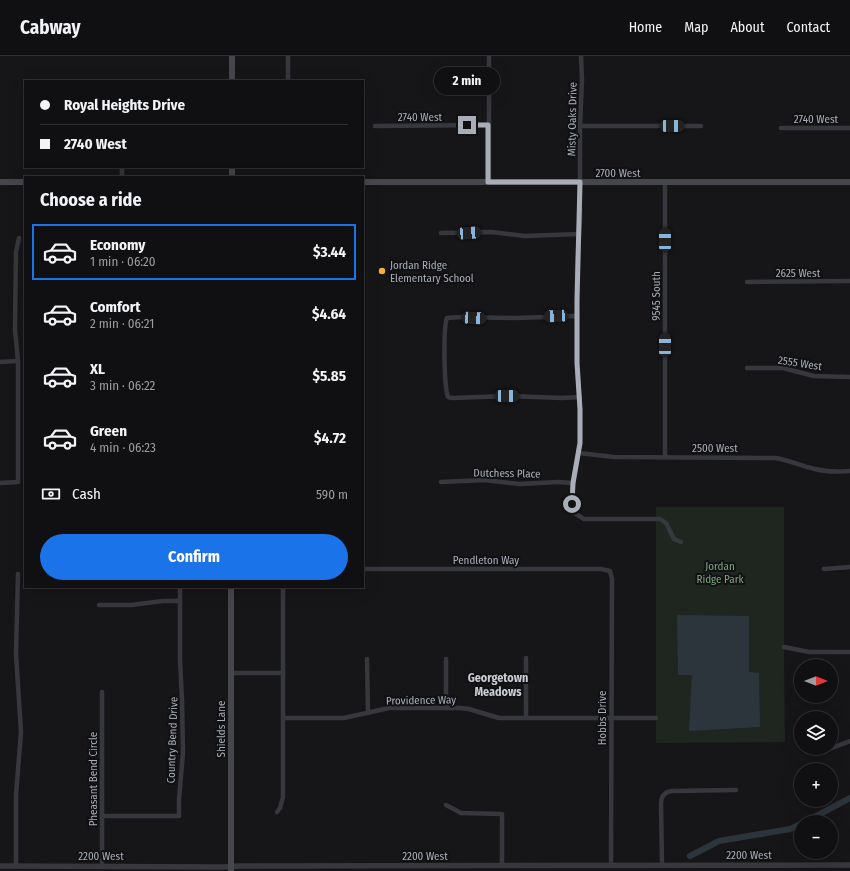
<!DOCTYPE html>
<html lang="en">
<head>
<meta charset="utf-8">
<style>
	body { margin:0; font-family:"Fira Sans Condensed",sans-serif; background:#1e1e20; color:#f1f3f6; height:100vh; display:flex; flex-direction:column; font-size:15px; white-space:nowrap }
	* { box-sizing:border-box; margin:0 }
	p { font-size:13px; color:#9c9d9f }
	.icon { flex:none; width:22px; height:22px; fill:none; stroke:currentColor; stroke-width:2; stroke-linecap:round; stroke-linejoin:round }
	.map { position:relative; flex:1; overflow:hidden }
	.side { position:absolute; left:24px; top:120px; width:340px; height:412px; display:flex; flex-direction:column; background:#101012; border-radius:0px; box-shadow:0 4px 16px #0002,0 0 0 1px #303032 }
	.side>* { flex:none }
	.banner { position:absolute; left:24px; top:24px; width:340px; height:88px; border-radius:0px; box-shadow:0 4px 16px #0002,0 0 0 1px #303032; display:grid; align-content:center; height:88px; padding:0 16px; background:#101012 }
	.needle { width:26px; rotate:90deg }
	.buttons { position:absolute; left:794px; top:603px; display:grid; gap:8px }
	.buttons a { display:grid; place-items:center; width:44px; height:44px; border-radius:50%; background:#101012; box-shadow:0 4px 16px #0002,0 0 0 1px #303032; font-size:20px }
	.end { position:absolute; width:18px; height:18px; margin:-9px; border:5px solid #a8adb8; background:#111; box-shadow:0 0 0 2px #111 }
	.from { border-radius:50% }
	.bubble { position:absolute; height:28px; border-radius:14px; background:#101012; box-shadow:0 4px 16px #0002,0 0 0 1px #303032; font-size:13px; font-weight:700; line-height:28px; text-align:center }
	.car { position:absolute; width:12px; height:24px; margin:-12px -6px; border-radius:5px; box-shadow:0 0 3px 1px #0007; background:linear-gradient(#222 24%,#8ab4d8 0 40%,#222 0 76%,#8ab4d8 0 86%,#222 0) }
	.banner b { display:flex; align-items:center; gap:14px; height:38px; font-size:15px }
	.banner b+b { border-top:1px solid #303032 }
	.banner i { width:10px; height:10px; background:#f1f3f6 }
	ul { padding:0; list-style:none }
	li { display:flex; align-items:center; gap:12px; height:56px; margin:0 8px 6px; padding:0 8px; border:2px solid transparent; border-radius:0px }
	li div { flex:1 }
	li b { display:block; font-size:15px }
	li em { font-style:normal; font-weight:700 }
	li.on { border-color:#1a73e8 }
	li>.icon { width:36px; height:36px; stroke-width:1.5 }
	h2 { padding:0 16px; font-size:18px; line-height:48px }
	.pay { display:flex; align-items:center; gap:10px; height:44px; padding:0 16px; font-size:15px }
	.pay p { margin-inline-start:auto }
	.cta { display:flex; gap:8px; margin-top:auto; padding:8px 16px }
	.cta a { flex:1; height:46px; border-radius:24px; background:#1a73e8; color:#fff; font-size:16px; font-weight:700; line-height:46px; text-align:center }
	header { display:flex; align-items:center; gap:24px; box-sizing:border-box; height:56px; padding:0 20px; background:#101012; border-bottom:1px solid #303032 }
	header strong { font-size:19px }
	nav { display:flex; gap:22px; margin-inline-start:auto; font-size:14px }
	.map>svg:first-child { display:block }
	.green { fill:#1e261f }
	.water { fill:#2c353c }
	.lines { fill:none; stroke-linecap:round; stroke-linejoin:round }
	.canal { stroke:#2c353c; stroke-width:6 }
	.minor { stroke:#37383d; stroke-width:4.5 }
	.tertiary { stroke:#37383d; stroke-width:5.5 }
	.secondary { stroke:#45474d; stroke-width:6 }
	.route { stroke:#a8adb8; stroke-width:5 }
	.poi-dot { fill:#f2b134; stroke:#111113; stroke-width:1.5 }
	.labels { text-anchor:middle; stroke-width:4; stroke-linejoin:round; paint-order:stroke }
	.street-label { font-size:11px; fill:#a8adb8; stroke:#111113 }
	.poi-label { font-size:11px; fill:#a8adb8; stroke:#111113; text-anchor:start }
	.park-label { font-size:11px; fill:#7fa381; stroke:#111113 }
	.neighbourhood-label { font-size:12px; font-weight:bold; fill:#c9ccd4; stroke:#111113 }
</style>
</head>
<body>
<header>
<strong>Cabway</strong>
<nav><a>Home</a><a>Map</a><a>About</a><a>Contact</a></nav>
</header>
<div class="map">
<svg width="850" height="815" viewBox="0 0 850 815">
	<rect width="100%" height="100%" fill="#161618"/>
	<polygon class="green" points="656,451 784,451 784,604 785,686 656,687"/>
	<polygon class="water" points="677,559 749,560 749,616 759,617 760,671 689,675 692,619 678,619"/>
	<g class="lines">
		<g class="canal">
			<polyline points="805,766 850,742"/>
			<polyline points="690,800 719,785 790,773 801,768"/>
		</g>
		<g class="minor">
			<polyline points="288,0 288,25"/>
			<polyline points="581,0 582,24 580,70 580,164 577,212 577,307 580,353 580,387 573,427 572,448 573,453 576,458 584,463 660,463 666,467 674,483 681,486"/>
			<polyline points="375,70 489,69"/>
			<polyline points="580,70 701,70"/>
			<polyline points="781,72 850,72"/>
			<polyline points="122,111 122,121"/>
			<polyline points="489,126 489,0"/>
			<polyline points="441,177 491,176 525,180 579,178"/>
			<polyline points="747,226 850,225"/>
			<path d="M577,260L516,262L461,261L447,262C443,271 444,331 448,341L452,342L507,340L562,342L580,341"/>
			<polyline points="0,306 18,305"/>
			<polyline points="747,312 783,312 814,320 850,321"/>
			<path d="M579,397L614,401L775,402C789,404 801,410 815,413C826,416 838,416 850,415"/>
			<polyline points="665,401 665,126"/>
			<polyline points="441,426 484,424 520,428 558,426 573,427"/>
			<polyline points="0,427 18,426 18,305 15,274 16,196 19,182"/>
			<polyline points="363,513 601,513 610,515 612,523 611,810"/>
			<polyline points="824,513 850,511"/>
			<polyline points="99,549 131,549 163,545 180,545"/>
			<polyline points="784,591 809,596 850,596"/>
			<polyline points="526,602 526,662"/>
			<polyline points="367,603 368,657"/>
			<polyline points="446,603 446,652"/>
			<polyline points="231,617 283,617"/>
			<polyline points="102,636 102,810"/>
			<polyline points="283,662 344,662 389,652 460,652 469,653 499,662 656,662"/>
			<polyline points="824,695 850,685"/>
			<polyline points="446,749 461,757 502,758 502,810"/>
			<polyline points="277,756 280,752 283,741 283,531"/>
			<polyline points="102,760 179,760 179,744 183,696 182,644 180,604 180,531"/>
			<polyline points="16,810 16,739 21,676 16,598 18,518"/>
			<path d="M662,810L661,747C661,740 664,736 672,735L736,734"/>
		</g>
		<polyline class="tertiary" points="0,810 221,811 241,810 850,809"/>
		<g class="secondary">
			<polyline points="232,25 232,0"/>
			<polyline points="232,121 232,111"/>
			<polyline points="0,126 25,126"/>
			<polyline points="363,126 850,126"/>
			<polyline points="231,815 231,531"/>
		</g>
	</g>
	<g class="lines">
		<polyline class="route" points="467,69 488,69 488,126 580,126 577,244 577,307 580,353 580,387 573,427 572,448"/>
	</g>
	<circle class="poi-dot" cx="382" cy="215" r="4"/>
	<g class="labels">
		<g class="street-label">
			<text x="420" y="65">2740 West</text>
			<text transform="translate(572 63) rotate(-89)" y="4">Misty Oaks Drive</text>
			<text x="816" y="67">2740 West</text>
			<text x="618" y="121">2700 West</text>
			<text x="798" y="221">2625 West</text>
			<text transform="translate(656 240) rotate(-90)" y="4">9545 South</text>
			<text transform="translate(800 307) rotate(9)" y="4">2555 West</text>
			<text x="715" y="396">2500 West</text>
			<text transform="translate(507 417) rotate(1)" y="4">Dutchess Place</text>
			<text x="486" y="508">Pendleton Way</text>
			<text transform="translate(421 644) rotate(-1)" y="4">Providence Way</text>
			<text transform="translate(602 662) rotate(-90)" y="4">Hobbs Drive</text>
			<text transform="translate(221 673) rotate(-90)" y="4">Shields Lane</text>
			<text transform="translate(172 684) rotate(-88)" y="4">Country Bend Drive</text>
			<text transform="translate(93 723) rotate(-90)" y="4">Pheasant Bend Circle</text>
			<text x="749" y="803">2200 West</text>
			<text x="101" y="804">2200 West</text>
			<text x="425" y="804">2200 West</text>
		</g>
		<g class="poi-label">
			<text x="390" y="213">Jordan Ridge<tspan x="390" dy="13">Elementary School</tspan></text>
		</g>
		<g class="park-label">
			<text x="720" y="514">Jordan<tspan x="720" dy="13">Ridge Park</tspan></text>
		</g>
		<g class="neighbourhood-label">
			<text x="498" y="626">Georgetown<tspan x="498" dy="14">Meadows</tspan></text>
		</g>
	</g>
</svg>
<div class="buttons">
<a><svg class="needle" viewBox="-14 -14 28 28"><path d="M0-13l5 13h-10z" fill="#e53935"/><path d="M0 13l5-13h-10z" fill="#9c9d9f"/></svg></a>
<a><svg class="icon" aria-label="layers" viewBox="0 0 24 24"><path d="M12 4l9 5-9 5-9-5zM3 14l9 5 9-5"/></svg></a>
<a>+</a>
<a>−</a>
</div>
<i class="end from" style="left:572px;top:448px"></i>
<i class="end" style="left:467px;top:69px"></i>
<div class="bubble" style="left:434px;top:11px;width:66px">2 min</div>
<i class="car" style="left:672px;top:70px;rotate:90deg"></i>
<i class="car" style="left:469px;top:177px;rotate:86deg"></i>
<i class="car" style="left:665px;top:184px;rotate:0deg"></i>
<i class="car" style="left:556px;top:260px;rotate:267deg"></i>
<i class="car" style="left:474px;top:262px;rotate:93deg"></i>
<i class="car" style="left:665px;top:289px;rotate:0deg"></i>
<i class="car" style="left:507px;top:340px;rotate:90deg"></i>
<div class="banner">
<b><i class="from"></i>Royal Heights Drive</b>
<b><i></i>2740 West</b>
</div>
<section class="side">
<h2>Choose a ride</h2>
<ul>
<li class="on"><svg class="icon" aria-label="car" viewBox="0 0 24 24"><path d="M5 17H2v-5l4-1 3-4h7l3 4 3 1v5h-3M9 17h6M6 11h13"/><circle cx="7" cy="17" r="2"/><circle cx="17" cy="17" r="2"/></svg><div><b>Economy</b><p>1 min · 06:20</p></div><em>$3.44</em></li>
<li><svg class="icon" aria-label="car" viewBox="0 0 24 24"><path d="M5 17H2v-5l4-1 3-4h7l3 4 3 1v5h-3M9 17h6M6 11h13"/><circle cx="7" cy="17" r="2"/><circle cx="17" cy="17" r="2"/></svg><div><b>Comfort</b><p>2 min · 06:21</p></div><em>$4.64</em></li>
<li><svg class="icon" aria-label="car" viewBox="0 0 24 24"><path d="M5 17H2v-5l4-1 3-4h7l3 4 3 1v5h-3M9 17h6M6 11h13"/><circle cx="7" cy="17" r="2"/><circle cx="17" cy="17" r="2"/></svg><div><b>XL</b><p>3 min · 06:22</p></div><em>$5.85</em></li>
<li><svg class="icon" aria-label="car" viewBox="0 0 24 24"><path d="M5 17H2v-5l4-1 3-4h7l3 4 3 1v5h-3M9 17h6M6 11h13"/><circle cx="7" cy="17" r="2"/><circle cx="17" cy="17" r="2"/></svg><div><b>Green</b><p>4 min · 06:23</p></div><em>$4.72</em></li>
</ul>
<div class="pay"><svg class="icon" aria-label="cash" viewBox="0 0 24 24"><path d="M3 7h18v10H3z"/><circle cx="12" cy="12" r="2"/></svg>Cash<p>590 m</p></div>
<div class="cta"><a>Confirm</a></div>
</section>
</div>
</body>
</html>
